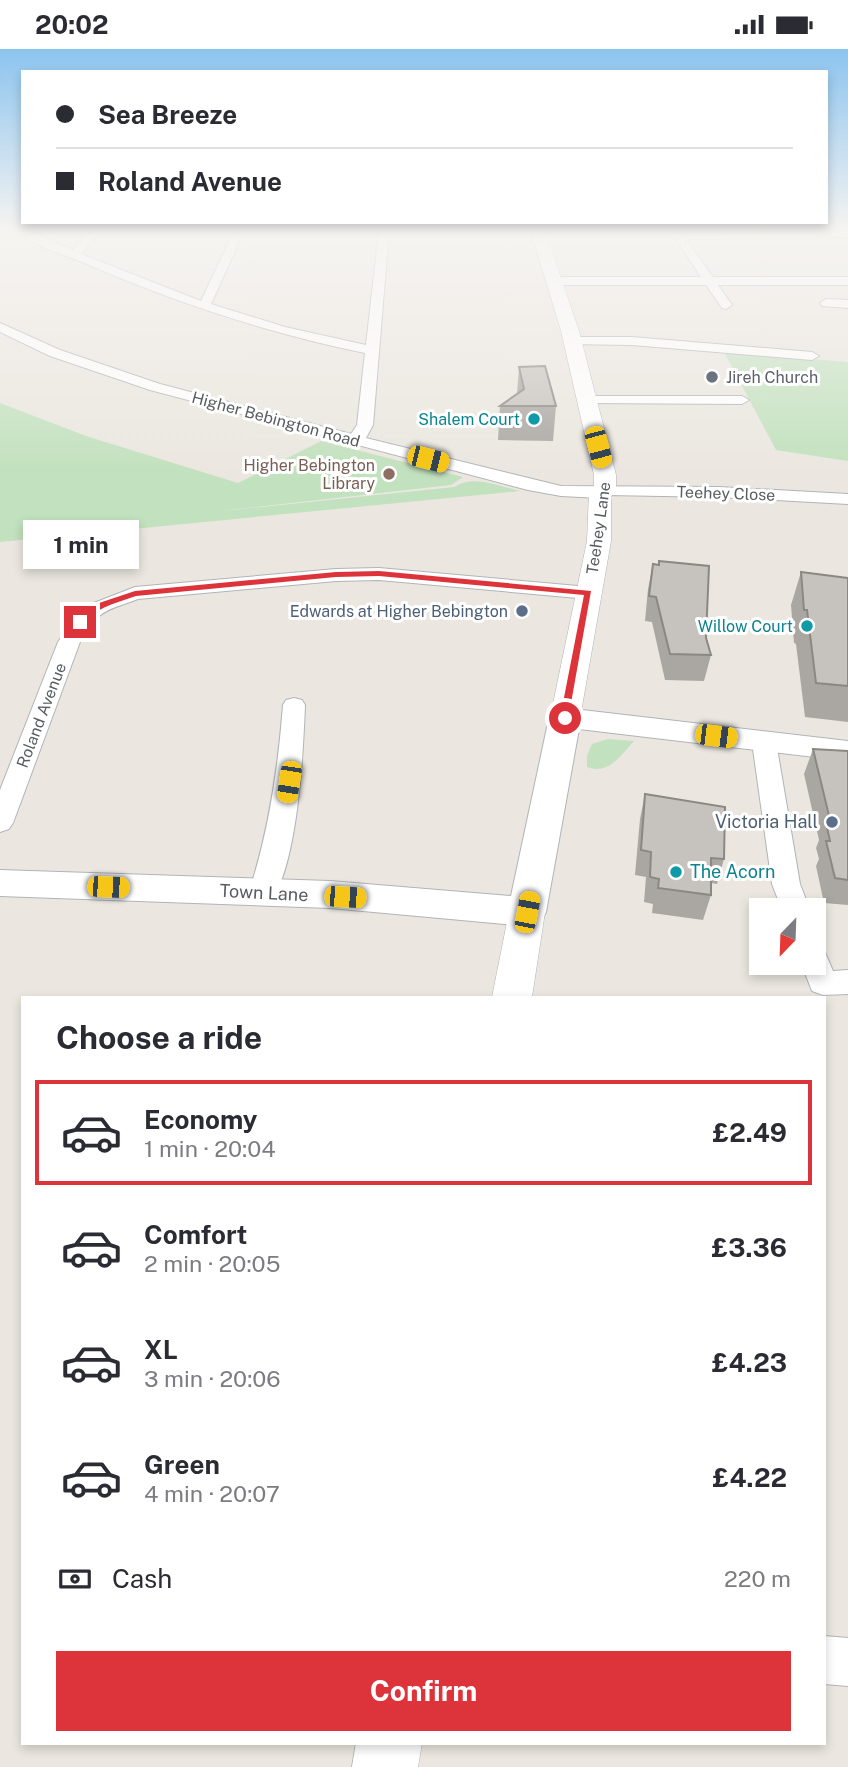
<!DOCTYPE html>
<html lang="en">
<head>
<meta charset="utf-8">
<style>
	body { margin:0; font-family:"Public Sans",sans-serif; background:#f7f7f7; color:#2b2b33; height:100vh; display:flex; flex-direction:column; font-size:26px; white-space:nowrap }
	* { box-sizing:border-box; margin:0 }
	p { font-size:23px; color:#7c7c81 }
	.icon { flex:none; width:38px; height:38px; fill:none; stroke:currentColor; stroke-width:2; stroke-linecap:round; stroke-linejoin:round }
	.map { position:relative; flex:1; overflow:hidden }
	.side { position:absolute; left:21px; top:947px; width:805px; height:749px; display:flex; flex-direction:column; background:#fff; border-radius:0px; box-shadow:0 4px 10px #0003 }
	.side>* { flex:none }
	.hud { position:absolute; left:21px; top:21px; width:807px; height:154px; border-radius:0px; box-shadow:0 4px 10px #0003; display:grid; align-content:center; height:154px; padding:0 35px; background:#fff }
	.needle { width:46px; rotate:203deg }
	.fabs { position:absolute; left:749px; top:849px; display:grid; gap:14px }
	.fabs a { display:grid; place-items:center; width:77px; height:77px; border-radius:0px; background:#fff; box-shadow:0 4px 10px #0003; font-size:35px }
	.end { position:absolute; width:32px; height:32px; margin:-16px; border:9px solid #dd343b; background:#fff; box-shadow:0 0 0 4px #fff }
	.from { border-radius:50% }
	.bubble { position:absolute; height:49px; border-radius:0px; background:#fff; box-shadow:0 4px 10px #0003; font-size:23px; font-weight:700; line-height:49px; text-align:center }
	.car { position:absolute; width:21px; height:42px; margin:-21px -10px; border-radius:9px; box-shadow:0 0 5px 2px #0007; background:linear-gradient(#f5c518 24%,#345 0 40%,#f5c518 0 76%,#345 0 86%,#f5c518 0) }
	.hud b { display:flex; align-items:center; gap:24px; height:66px; font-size:26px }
	.hud b+b { border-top:2px solid #e1e1e2 }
	.hud i { width:18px; height:18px; background:#2b2b33 }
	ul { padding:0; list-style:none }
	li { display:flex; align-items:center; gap:21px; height:105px; margin:0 14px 10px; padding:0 21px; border:4px solid transparent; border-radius:0px }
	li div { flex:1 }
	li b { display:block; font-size:26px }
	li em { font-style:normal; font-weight:700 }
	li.on { border-color:#dd343b }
	li>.icon { width:63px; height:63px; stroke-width:1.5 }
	h2 { padding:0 35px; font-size:32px; line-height:84px }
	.pay { display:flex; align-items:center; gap:18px; height:77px; padding:0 35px; font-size:26px }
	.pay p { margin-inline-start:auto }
	.button { display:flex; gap:14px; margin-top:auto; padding:14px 35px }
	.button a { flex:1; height:80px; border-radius:0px; background:#dd343b; color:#fff; font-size:28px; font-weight:700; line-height:80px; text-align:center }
	.status { display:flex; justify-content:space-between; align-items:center; height:49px; padding:0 35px; background:#fff; direction:ltr }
	.status svg { height:19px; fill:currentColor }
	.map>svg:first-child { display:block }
	.green { fill:#c2e1be }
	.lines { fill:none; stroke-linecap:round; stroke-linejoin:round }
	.minor-casing { stroke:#b1b4b7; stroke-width:2 }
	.tertiary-casing { stroke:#b1b4b7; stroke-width:1 }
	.secondary-casing { stroke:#b0b4b7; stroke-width:2 }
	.minor { fill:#fff; fill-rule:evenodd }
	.tertiary { fill:#fff; fill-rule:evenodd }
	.secondary { fill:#fff; fill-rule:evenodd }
	.wall { fill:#aaa7a3 }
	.building { fill:#c6c2bd; stroke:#8b8884; stroke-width:2 }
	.route { fill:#dd343b }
	.worship-dot { fill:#6b7280; stroke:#fff; stroke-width:2.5 }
	.culture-dot { fill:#0f9aa8; stroke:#fff; stroke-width:2.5 }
	.education-dot { fill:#8d6e63; stroke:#fff; stroke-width:2.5 }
	.service-dot { fill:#5c6f8a; stroke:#fff; stroke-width:2.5 }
	.labels { text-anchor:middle; stroke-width:6; stroke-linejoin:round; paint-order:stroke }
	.far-worship-label { font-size:16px; fill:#5b616d; stroke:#fff; text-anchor:start }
	.far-street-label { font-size:16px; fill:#595d60; stroke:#fff }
	.far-culture-label { font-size:16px; fill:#0d838f; stroke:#fff; text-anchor:end }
	.far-education-label { font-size:16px; fill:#785e54; stroke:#fff; text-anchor:end }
	.far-service-label { font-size:16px; fill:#4e5e75; stroke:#fff; text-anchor:end }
	.service-label { font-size:18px; fill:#4e5e75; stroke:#fff; text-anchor:end }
	.culture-label { font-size:18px; fill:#0d838f; stroke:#fff; text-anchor:start }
	.street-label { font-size:18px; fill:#595d60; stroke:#fff }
</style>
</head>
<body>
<div class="status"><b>20:02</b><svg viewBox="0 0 49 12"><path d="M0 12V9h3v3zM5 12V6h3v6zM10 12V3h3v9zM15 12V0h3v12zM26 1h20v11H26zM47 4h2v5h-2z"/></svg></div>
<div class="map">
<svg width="848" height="1718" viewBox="0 0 848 1718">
	<rect width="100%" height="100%" fill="#ebe7e0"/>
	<g class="green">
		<polygon points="724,303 848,313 848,412 776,401"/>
		<path d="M0,354L86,387L238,434L321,392L463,428L451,436L212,463L454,438C474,425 498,437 520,442L0,493Z"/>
		<path d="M608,690L634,692C620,707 609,726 587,718V707L592,695Z"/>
	</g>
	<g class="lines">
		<g class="minor-casing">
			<g id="minor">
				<path d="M15,182H29L73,201L89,182H100L81,205L201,252L234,182H244L211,255L285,278L366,296L379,182H389L373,376L366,389L561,437L718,438L848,445V455L718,448L607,446L600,449L561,447L528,441L150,341L50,307L0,283V274L60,301L160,335L351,385L357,376L365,304C267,284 174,253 82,213C61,205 32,196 15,182Z"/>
				<polygon points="848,182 848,188 691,190 688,193 713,228 848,228 848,236 718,236 732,256 726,260 722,259 706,236 553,236 547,232 553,228 701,228 677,192 688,184"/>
				<polygon points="826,250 848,251 848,259 822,257 820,254"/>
				<polygon points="572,288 632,288 812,303 819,307 812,311 632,296 567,295 565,292"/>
				<polygon points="587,347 742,347 749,351 742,355 582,354 580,351"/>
				<path d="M379,519L589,538L596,540L599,544L596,548L589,550L379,531L336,532L138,550C103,563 100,560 80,593L13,774L9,780L0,783V741L58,593L81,559L135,538L336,520Z"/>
				<path d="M294,649L302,651L305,656C303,708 298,806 273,850L263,853L253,850L249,843C269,782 278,720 283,656L286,651Z"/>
				<polygon points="764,686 772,688 776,693 800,835 810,861 782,861 772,835 752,693 756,688"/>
				<polygon points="814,898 824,901 833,922 848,921 848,945 823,946 812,942 801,914 814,914"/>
				<polygon points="824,1587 848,1589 848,1637 824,1635"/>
			</g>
		</g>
		<g class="tertiary-casing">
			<g id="tertiary">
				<polygon points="531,182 545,182 579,282 616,426 616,441 611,447 611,492 580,669 576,675 565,678 554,675 550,669 587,492 589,444 594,438 594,426 561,282"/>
				<polygon points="527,849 540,853 545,863 532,948 492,948 509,863 514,853"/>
				<polygon points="356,1694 422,1694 418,1718 352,1718"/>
			</g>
		</g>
		<g class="secondary-casing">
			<polygon id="secondary" points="565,659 848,692 848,712 579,680 546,863 541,873 527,877 330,859 0,847 0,821 330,832 511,847 549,669 554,662"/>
		</g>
		<use href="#minor" class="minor"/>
		<use href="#tertiary" class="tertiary"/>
		<use href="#secondary" class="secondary"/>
	</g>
	<g class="wall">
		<polygon points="519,318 556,357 553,392 498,391 500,357 517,345"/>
		<polygon points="653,515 706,589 711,606 704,632 665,631 652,573 645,572 648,540"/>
		<polygon points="801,523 848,529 848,673 805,668 796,595 794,594 791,556"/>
		<polygon points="813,700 848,702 848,856 824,854 816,817 819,810 816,799 819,791 804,725"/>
		<polygon points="645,745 724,810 717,835 711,834 711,846 703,871 652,864 653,855 644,853 646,828 635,826 640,770"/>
	</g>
	<g class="building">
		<polygon points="545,317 556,357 500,357 524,340 519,318"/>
		<polygon points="659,512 709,517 706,589 711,606 670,605 656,548 649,547 653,515 659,516"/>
		<polygon points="801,523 848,529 848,637 816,634 807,561 804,561"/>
		<polygon points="813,700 848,702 848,831 835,829 826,792 830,792 826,774 831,775"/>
		<polygon points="645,745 725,758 724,810 711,809 711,846 658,839 659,830 650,828 651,803 641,801"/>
	</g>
	<linearGradient id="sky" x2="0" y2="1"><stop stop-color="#8cc4ef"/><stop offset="0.43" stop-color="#f6f4f1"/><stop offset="1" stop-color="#f6f4f1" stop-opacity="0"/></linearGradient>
	<rect width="848" height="423" fill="url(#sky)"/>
	<path class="route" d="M379,522L591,542L568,671L560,669L584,546L379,527L336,528L136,547C116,554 97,558 83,575L76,573L85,562L99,554L135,542L336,523Z"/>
	<circle class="worship-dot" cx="712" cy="328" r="7"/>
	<g class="culture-dot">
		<circle cx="534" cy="370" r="7"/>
		<circle cx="807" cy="577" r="7"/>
		<circle cx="676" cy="823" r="7"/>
	</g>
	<circle class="education-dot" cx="389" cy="425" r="7"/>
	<g class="service-dot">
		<circle cx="522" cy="562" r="7"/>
		<circle cx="832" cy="773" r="7"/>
	</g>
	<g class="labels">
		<g class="far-worship-label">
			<text x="726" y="334">Jireh Church</text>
		</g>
		<g class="far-street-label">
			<text transform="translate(276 370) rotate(15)" y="6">Higher Bebington Road</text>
			<text transform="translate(726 444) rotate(2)" y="6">Teehey Close</text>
			<text transform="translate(598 479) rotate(-82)" y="6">Teehey Lane</text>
			<text transform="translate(41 666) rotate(-69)" y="6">Roland Avenue</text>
		</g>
		<g class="far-culture-label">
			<text x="520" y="376">Shalem Court</text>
			<text x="793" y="583">Willow Court</text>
		</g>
		<g class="far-education-label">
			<text x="375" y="422">Higher Bebington<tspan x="375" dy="18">Library</tspan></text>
		</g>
		<g class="far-service-label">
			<text x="508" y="568">Edwards at Higher Bebington</text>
		</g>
		<g class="service-label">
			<text x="818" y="779">Victoria Hall</text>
		</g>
		<g class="culture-label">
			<text x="690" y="829">The Acorn</text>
		</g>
		<g class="street-label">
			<text transform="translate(264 844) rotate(3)" y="6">Town Lane</text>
		</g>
	</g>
</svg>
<div class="fabs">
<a><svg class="needle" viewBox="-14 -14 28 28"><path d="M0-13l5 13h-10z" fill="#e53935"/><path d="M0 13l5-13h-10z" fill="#7c7c81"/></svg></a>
</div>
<i class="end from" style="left:565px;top:669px"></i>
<i class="end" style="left:80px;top:573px"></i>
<div class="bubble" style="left:23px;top:471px;width:116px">1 min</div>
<i class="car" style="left:598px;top:398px;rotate:165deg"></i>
<i class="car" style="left:428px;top:410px;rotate:104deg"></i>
<i class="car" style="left:716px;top:687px;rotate:97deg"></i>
<i class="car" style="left:289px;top:733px;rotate:189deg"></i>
<i class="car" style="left:108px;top:838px;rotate:92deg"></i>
<i class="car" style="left:345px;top:848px;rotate:93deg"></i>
<i class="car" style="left:527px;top:863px;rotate:11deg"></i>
<div class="hud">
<b><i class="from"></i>Sea Breeze</b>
<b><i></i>Roland Avenue</b>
</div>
<section class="side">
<h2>Choose a ride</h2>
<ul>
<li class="on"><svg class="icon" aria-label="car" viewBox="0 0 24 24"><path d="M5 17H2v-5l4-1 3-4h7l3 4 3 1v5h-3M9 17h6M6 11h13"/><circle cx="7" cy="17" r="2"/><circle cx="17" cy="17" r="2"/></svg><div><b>Economy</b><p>1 min · 20:04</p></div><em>£2.49</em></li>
<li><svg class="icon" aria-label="car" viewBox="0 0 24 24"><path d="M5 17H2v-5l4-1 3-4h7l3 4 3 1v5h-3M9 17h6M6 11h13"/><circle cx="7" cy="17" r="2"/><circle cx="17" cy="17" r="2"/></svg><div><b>Comfort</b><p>2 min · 20:05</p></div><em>£3.36</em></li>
<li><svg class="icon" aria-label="car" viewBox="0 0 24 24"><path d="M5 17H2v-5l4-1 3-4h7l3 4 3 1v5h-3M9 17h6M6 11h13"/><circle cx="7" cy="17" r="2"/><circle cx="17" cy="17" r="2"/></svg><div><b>XL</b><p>3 min · 20:06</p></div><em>£4.23</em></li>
<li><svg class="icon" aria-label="car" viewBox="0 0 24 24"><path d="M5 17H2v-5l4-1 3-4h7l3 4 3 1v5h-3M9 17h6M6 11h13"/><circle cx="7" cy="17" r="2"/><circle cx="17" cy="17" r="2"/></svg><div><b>Green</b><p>4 min · 20:07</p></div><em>£4.22</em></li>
</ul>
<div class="pay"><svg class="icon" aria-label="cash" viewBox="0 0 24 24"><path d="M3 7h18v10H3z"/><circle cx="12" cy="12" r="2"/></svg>Cash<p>220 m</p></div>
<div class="button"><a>Confirm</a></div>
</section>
</div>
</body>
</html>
